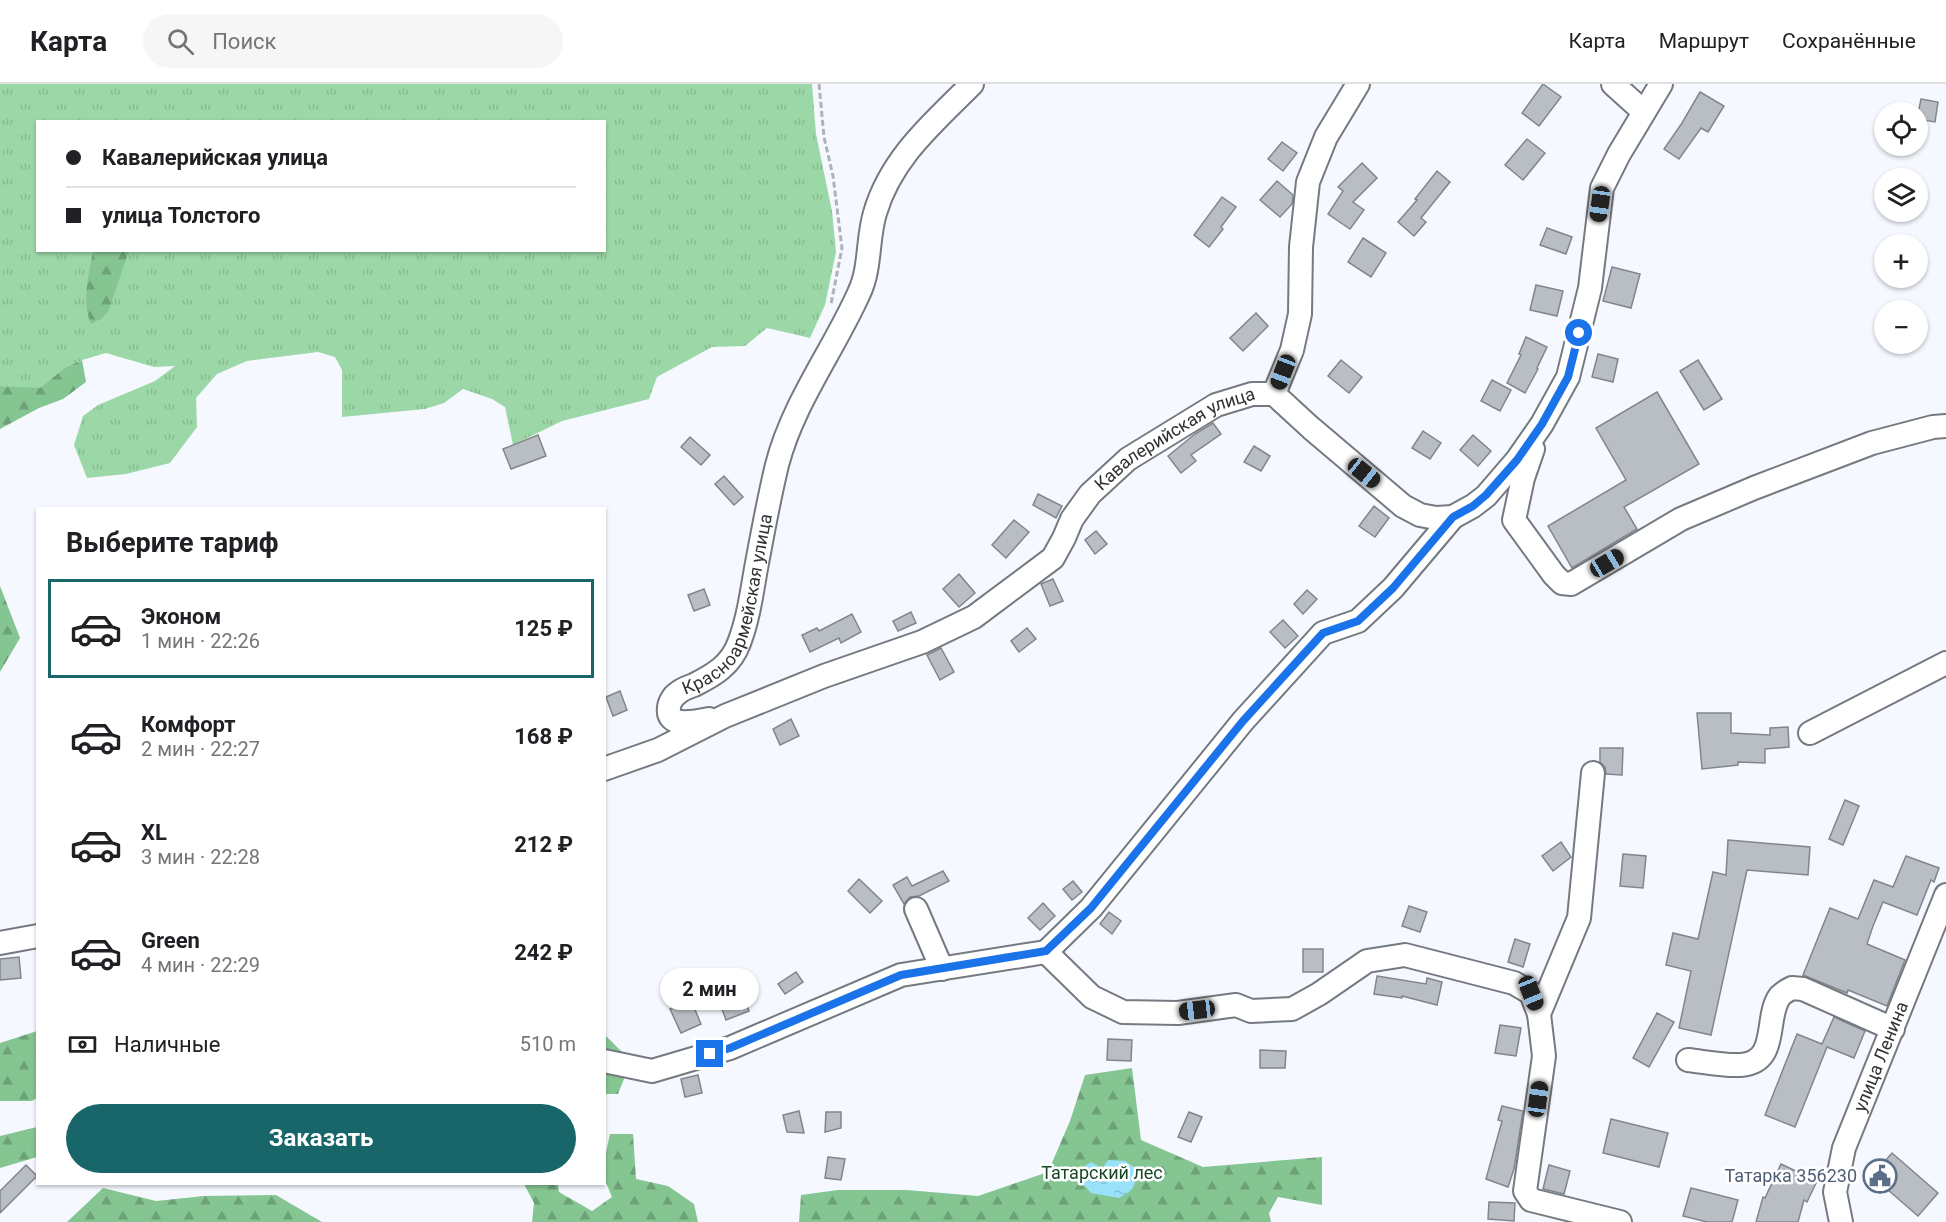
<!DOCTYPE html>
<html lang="ru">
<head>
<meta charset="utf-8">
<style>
	body { margin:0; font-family:Roboto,sans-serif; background:#f6f6f6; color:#202124; height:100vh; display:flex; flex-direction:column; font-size:22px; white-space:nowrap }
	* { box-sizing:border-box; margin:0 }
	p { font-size:20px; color:#757577 }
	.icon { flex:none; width:33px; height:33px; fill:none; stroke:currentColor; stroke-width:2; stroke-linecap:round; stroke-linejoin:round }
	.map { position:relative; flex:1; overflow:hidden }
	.side { position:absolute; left:36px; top:423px; width:570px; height:678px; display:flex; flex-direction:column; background:#fff; border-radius:0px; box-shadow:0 2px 4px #0004 }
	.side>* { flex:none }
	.top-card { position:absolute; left:36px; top:36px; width:570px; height:132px; border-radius:0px; box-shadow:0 2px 4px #0004; display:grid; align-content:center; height:132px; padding:0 30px; background:#fff }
	.tools { position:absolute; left:1874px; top:18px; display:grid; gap:12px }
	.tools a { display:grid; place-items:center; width:54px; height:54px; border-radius:50%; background:#fff; box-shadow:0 2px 4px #0004; font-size:30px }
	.end { position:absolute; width:27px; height:27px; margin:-14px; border:8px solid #1a73e8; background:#fff; box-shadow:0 0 0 3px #fff }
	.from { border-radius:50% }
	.bubble { position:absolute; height:42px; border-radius:21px; background:#fff; box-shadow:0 2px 4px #0004; font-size:20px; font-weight:700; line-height:42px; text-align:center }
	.car { position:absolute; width:18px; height:36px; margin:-18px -9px; border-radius:8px; box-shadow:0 0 4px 2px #0007; background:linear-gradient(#222 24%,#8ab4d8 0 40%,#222 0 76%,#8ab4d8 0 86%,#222 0) }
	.top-card b { display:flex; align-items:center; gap:21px; height:57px; font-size:22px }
	.top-card b+b { border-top:2px solid #e0e0e0 }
	.top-card i { width:15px; height:15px; background:#202124 }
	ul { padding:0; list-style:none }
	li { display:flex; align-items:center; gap:18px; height:99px; margin:0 12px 9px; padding:0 18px; border:3px solid transparent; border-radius:0px }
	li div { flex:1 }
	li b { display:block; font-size:22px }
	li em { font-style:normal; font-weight:700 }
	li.active { border-color:#186669 }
	li>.icon { width:54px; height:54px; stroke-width:1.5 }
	h2 { padding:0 30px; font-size:27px; line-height:72px }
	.pay { display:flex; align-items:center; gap:15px; height:66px; padding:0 30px; font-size:22px }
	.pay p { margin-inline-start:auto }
	.button { display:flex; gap:12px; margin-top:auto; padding:12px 30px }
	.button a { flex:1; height:69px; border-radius:36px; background:#186669; color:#fff; font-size:24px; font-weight:700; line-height:69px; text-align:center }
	header { display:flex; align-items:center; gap:36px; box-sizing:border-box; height:84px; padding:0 30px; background:#fff; border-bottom:2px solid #e0e0e0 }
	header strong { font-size:28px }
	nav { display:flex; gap:33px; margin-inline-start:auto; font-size:21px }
	.search { width:420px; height:54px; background:#f6f6f6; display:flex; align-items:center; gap:15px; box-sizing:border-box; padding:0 21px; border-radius:33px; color:#757577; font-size:22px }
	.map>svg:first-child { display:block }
	.grass { fill:url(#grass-tufts); fill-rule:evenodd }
	.forest { fill:url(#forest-firs) }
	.water { fill:url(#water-ripples) }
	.building { fill:#b8bec4; stroke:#81868c; stroke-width:1.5 }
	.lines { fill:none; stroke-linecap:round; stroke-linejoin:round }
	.minor-casing { stroke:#757a80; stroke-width:26 }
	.path { stroke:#afb2b7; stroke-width:3; stroke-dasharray:6 3; stroke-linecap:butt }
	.minor { stroke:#fff; stroke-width:22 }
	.route { stroke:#1a73e8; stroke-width:8 }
	.labels { text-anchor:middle; stroke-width:5; stroke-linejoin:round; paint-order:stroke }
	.street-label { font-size:18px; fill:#303234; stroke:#fff }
	.park-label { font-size:18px; fill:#194826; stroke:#fff }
	.service-label { font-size:18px; fill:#4e5e75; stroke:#fff; text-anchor:end }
</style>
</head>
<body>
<header>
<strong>Карта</strong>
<div class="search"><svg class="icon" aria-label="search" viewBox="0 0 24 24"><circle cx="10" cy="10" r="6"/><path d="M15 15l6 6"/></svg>Поиск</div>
<nav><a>Карта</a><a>Маршрут</a><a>Сохранённые</a></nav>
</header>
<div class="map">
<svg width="1946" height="1138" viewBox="0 0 1946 1138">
	<defs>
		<pattern id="grass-tufts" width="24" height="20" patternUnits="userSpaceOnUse" patternTransform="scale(1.5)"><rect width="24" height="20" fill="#9cd8a7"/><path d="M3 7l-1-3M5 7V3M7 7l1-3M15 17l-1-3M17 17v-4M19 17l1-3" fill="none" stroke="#87ba90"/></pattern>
		<pattern id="forest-firs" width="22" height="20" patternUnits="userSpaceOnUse" patternTransform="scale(1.5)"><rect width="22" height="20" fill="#85c591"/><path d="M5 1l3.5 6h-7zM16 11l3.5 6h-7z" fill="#6da177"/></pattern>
		<pattern id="water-ripples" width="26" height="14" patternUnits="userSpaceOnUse" patternTransform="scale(1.5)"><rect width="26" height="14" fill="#98e1f8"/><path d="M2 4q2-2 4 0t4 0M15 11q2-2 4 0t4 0" fill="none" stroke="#83c2d5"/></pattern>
	</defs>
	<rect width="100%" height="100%" fill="#f5f9ff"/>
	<path class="grass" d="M0,0H812L816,50L832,127L836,168L825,221L810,254L767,244L745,262L712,263L657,293L649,315L562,337L513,361L505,323L492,315L463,305L444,319L425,325L342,333V286L335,273L318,268L247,277L217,290L196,314L197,343L170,379L126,390L87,394L74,361L83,332L98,321L155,297L175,282L154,283L106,269L82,276L66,283L40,305L0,302ZM38,38H604V166H38Z"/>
	<g class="forest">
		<path d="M93,167H129L108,228L102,234L91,240C81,218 89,189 93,167Z"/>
		<polygon points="82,276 86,298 63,315 39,324 0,345 0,302 40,304 66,283"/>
		<polygon points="0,502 20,554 0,588"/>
		<polygon points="37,947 37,1014 32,1017 0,1017 0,959"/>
		<polygon points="605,951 631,977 618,1010 605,1010"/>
		<polygon points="1132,984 1141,1056 1203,1083 1322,1073 1322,1121 1278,1113 1269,1129 1271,1138 799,1138 801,1111 838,1106 907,1106 978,1112 1048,1088 1070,1037 1085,991"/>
		<polygon points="37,1043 37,1073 0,1084 0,1052"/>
		<polygon points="610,1050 633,1050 636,1095 668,1102 694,1120 698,1138 532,1138 534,1119 524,1100 558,1100 559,1108 592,1127 612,1113 604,1094 605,1073"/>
		<polygon points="103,1104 156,1117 204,1112 276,1111 322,1138 67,1138"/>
	</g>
	<path class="water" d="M1108,1076L1125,1077L1134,1083C1137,1101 1136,1105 1119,1114L1091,1109L1084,1101L1076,1097L1079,1086L1091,1078L1102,1084Z"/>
	<g class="building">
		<polygon points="1543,0 1561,13 1539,42 1522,29"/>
		<polygon points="1700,8 1724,22 1708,48 1701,44 1679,75 1664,65 1682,39"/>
		<polygon points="1921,15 1938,18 1935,38 1917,35"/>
		<polygon points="1527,55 1545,69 1523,96 1505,81"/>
		<polygon points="1282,58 1297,69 1283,87 1268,75"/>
		<polygon points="1362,79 1377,94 1353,118 1364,126 1350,145 1328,130 1343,107 1338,103"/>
		<polygon points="1437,87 1450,98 1421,134 1426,138 1414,152 1398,138 1417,116 1415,115"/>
		<polygon points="1277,97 1293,111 1292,120 1280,133 1260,116"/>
		<polygon points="1222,113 1236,123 1221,143 1223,145 1209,163 1194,151"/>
		<polygon points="1547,144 1572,153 1566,170 1540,161"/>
		<polygon points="1363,154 1386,169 1371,193 1348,178"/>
		<polygon points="1612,183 1640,190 1631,224 1603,217"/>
		<polygon points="1536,201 1563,207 1557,232 1530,226"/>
		<polygon points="1256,229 1268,242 1243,267 1230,254"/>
		<polygon points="1526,253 1547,263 1537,284 1538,285 1525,309 1507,299 1521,271 1519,270"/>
		<polygon points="1598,270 1618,275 1613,298 1592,293"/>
		<polygon points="1341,276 1362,293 1349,309 1328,292"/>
		<polygon points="1698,276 1722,315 1704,326 1680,287"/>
		<polygon points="1492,296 1511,306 1500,327 1481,317"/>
		<polygon points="1657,308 1699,380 1624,423 1637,445 1572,484 1548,442 1626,396 1596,344"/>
		<polygon points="1213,339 1221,350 1191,371 1196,377 1181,389 1168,372 1195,350"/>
		<polygon points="1423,347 1441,359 1430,375 1412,364"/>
		<polygon points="538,351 546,372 511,385 503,365"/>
		<polygon points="1473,351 1491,367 1478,382 1460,366"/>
		<polygon points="690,353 710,371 701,381 681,363"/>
		<polygon points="1254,362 1270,372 1261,387 1244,378"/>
		<polygon points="724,392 743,413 734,421 715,400"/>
		<polygon points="1038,410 1062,422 1056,434 1033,421"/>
		<polygon points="1374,422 1389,434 1375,453 1359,442"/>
		<polygon points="1014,436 1029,448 1006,474 992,461"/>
		<polygon points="1096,447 1107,460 1095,470 1085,456"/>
		<polygon points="959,490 975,509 959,523 943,505"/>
		<polygon points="1053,495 1063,517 1050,522 1041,500"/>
		<polygon points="704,505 710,521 694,527 688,511"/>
		<polygon points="1307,506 1317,515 1303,530 1294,520"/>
		<polygon points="911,528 916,539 898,547 893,537"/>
		<polygon points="852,530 861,548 841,559 839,554 810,568 802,551 817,544 819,547"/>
		<polygon points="1283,536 1298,552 1285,564 1270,548"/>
		<polygon points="1027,544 1036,555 1019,568 1011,557"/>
		<polygon points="941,564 954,588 940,596 927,571"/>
		<polygon points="620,607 627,626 613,632 606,613"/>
		<polygon points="1697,629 1731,629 1731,649 1770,651 1770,644 1788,643 1789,663 1765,665 1765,679 1738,678 1738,681 1702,685"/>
		<polygon points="791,635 799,652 780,661 773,645"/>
		<polygon points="1600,664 1623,664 1622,691 1606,690 1605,683 1600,678"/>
		<polygon points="1845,716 1859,722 1843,761 1829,755"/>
		<polygon points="1728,756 1810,763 1808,791 1747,786 1711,951 1679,944 1691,887 1666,881 1673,849 1698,855 1713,788 1726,791"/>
		<polygon points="1561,758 1571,773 1553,787 1542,772"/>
		<polygon points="1623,770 1646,772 1643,804 1620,802"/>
		<polygon points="1906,772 1939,784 1934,798 1931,796 1917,831 1883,818 1873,842 1867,860 1905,876 1887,922 1848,906 1847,909 1803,891 1830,824 1858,835 1874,796 1893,803"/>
		<polygon points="943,787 949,797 919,812 910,813 904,820 893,801 907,793 912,802"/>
		<polygon points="859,795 882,817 870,829 848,807"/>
		<polygon points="1073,797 1082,808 1072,816 1063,805"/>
		<polygon points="1043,819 1055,832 1040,846 1028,834"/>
		<polygon points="1409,822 1427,828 1420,848 1402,842"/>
		<polygon points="1109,828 1121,837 1112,850 1100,840"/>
		<polygon points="1515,855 1530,860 1523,883 1508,878"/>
		<rect x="1303" y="865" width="20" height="23"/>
		<polygon points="19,873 21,894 0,896 0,875"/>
		<polygon points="796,888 803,898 785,910 778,900"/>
		<polygon points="1377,892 1426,900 1427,894 1442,898 1437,921 1402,912 1402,914 1374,910"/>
		<polygon points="742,908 749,927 726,936 719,917"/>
		<polygon points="691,916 701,940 681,949 670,925"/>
		<polygon points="1657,929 1674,938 1649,983 1633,974"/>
		<polygon points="1834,933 1865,947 1854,974 1827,963 1795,1043 1765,1031 1797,950 1822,960"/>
		<polygon points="1500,941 1521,944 1516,972 1495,969"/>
		<polygon points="1108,955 1132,956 1131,977 1107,976"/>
		<polygon points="1260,966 1286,967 1285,984 1260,984"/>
		<polygon points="698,991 702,1009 685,1013 681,995"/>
		<polygon points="1502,1022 1523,1027 1514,1085 1508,1103 1486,1095 1502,1037 1498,1036"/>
		<polygon points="799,1027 804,1049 787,1048 783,1031"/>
		<polygon points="826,1028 841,1028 841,1044 825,1048"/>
		<polygon points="1189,1028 1202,1033 1191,1058 1178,1053"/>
		<polygon points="1611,1035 1668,1049 1659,1083 1603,1069"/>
		<polygon points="1892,1069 1938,1109 1918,1132 1872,1092"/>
		<polygon points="828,1073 845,1075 841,1096 825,1094"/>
		<polygon points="1781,1080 1817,1097 1807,1118 1804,1116 1798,1138 1756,1138 1763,1113 1765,1114"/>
		<polygon points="26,1081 37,1092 0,1129 0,1107"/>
		<polygon points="1549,1081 1570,1087 1564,1110 1543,1105"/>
		<polygon points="1691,1104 1738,1116 1732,1138 1707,1138 1683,1132"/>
		<polygon points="1489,1118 1515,1119 1514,1137 1488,1135"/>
	</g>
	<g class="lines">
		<g class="minor-casing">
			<g id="minor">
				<polyline points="1613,0 1644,28"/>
				<polyline points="1274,310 1292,266 1300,230 1301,163 1308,98 1326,53 1358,0"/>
				<polyline points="1533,365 1523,394 1514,436 1554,491 1562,499 1571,500 1681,435 1754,404 1872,359 1933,343 1946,342"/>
				<path id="s1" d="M709,635C697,637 666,645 669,624C669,619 673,612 678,609C682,605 689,603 694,601C714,591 731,581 739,559C749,533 752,506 757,479C763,447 769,414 777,381C793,319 833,267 859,209C871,184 867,155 875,129C891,74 933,39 972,0"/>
				<polyline points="1810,649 1946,579"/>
				<path id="s2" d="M604,685L658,666L725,632L824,592L922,558L974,533L1053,474L1064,454L1072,435L1090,410L1128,375L1216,321L1252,310H1274L1311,344L1403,422L1420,431L1436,434L1453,433L1473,422L1486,412L1517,376L1542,340L1568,293L1590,204L1602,104L1619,70L1661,0"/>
				<polyline points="1593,689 1579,834 1539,930 1544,972 1525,1107 1531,1116 1620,1138"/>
				<polyline points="916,825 942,885"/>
				<polyline points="0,859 38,852"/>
				<polyline points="1046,868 1091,824 1243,637 1323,549 1358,537 1393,504 1453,433"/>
				<polyline points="1046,868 1092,913 1123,928 1178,929 1236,921 1251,927 1292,925 1319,910 1367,877 1405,871 1514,899 1531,909 1539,930"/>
				<path d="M1688,976C1705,978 1724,982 1741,981C1780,978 1764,933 1780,912C1783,909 1788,906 1792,904L1803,905L1893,945"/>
				<polyline points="604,977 652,987 730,964 901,891 1046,868"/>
				<path id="s3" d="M1841,1138L1835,1108L1844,1064L1946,811"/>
			</g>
		</g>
		<polyline class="path" points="819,0 824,53 833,92 842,164 831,220"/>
		<use href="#minor" class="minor"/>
	</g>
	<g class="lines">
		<polyline class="route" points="710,970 730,964 901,891 1046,867 1091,824 1243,637 1323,549 1358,537 1393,504 1453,433 1473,422 1486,411 1517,376 1542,340 1568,293 1579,249"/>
	</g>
	<defs>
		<g id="civic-ring" transform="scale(1.725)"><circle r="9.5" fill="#fff" stroke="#5c6f8a" stroke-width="1.5"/><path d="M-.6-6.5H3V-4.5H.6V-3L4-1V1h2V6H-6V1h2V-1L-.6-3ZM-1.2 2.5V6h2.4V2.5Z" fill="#5c6f8a"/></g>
	</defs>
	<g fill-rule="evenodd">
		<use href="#civic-ring" x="1880" y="1092"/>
	</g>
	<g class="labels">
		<g class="street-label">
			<text dy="6" stroke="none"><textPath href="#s2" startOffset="676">Кавалерийская улица</textPath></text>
			<text dy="6" stroke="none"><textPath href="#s1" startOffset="177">Красноармейская улица</textPath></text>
			<text dy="6" stroke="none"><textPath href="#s3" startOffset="174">улица Ленина</textPath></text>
		</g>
		<g class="park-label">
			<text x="1102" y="1095">Татарский лес</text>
		</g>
		<g class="service-label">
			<text x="1857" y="1098">Татарка 356230</text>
		</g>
	</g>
</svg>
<div class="tools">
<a><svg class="icon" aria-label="locate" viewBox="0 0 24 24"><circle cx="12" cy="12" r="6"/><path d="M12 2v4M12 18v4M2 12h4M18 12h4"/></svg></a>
<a><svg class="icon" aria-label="layers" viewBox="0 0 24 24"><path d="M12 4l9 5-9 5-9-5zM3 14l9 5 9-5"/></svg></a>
<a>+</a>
<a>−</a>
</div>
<i class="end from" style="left:1579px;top:249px"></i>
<i class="end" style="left:710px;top:970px"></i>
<div class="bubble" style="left:660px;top:884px;width:99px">2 мин</div>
<i class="car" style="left:1600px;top:120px;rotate:188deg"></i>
<i class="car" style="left:1283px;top:288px;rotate:201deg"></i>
<i class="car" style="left:1364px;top:389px;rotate:129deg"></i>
<i class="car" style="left:1607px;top:479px;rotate:59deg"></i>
<i class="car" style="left:1531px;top:909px;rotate:158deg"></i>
<i class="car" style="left:1197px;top:926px;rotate:263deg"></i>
<i class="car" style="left:1538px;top:1015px;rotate:8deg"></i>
<div class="top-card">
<b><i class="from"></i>Кавалерийская улица</b>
<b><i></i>улица Толстого</b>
</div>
<section class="side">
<h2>Выберите тариф</h2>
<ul>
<li class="active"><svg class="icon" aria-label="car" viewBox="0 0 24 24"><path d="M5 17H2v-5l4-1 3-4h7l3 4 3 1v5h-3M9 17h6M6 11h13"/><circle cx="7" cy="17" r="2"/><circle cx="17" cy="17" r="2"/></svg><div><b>Эконом</b><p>1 мин · 22:26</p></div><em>125 ₽</em></li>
<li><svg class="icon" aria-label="car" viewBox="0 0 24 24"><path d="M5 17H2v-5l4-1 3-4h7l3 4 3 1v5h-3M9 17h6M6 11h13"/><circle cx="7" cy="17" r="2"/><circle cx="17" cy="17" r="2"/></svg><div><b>Комфорт</b><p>2 мин · 22:27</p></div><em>168 ₽</em></li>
<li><svg class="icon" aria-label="car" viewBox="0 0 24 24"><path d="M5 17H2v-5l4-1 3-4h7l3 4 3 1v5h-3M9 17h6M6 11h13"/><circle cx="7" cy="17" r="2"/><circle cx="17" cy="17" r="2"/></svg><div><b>XL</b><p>3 мин · 22:28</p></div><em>212 ₽</em></li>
<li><svg class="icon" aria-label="car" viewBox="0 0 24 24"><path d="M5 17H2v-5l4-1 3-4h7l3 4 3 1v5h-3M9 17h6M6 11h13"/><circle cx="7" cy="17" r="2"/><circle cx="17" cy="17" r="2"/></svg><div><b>Green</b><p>4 мин · 22:29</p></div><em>242 ₽</em></li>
</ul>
<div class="pay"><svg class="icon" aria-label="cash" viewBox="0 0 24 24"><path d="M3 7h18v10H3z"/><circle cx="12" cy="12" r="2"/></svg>Наличные<p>510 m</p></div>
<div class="button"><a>Заказать</a></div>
</section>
</div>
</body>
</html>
